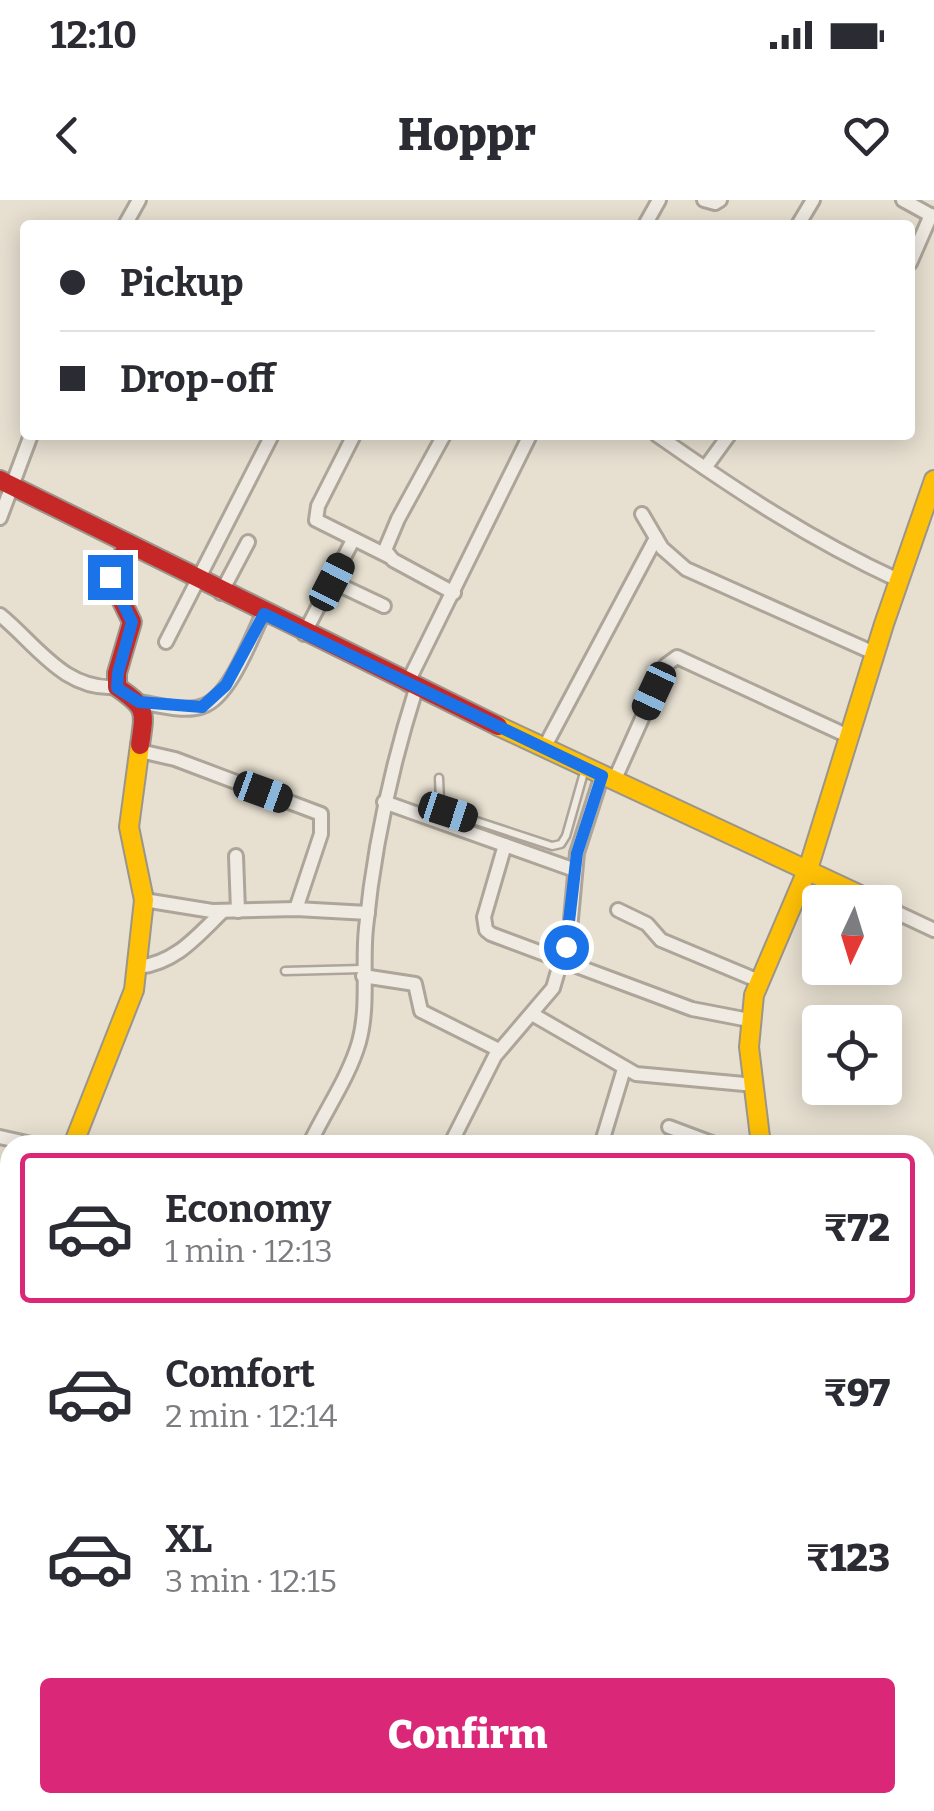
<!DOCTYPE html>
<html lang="en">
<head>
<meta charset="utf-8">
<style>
	body { margin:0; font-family:Bitter,serif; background:#f2f2f3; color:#2b2b33; height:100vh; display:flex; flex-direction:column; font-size:38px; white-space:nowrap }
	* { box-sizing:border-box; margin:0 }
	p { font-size:32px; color:#7c7c81 }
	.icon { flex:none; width:55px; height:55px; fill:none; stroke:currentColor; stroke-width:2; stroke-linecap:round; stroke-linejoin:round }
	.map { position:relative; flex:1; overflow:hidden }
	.side { position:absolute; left:0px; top:935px; width:935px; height:678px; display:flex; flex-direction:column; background:#fff; border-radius:30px 30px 0 0; box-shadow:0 5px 25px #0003 }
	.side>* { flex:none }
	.hud { position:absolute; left:20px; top:20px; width:895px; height:220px; border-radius:10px; box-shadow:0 5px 25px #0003; display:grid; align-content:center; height:220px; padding:0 40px; background:#fff }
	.needle { width:65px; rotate:184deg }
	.tools { position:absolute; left:802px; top:685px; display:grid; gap:20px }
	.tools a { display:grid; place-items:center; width:100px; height:100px; border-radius:10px; background:#fff; box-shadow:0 5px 25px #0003; font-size:50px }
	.end { position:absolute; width:45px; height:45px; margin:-22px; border:12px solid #1a73e8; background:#fff; box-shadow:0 0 0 5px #fff }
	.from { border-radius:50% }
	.car { position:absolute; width:30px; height:60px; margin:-30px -15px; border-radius:12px; box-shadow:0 0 8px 2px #0007; background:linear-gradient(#222 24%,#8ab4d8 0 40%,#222 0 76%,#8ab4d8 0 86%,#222 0) }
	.hud b { display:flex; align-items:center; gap:35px; height:95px; font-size:38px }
	.hud b+b { border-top:2px solid #e1e1e2 }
	.hud i { width:25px; height:25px; background:#2b2b33 }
	ul { padding:18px 0 0; list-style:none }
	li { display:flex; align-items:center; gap:30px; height:150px; margin:0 20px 15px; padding:0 20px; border:5px solid transparent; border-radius:10px }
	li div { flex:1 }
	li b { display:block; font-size:38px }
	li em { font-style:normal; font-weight:800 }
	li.current { border-color:#db2777 }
	li>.icon { width:90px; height:90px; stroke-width:1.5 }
	.button { display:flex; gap:20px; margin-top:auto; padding:20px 40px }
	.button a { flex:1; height:115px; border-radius:10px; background:#db2777; color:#fff; font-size:40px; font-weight:800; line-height:115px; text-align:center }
	.status { display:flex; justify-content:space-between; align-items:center; height:70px; padding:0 50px; background:#fff; direction:ltr }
	.status svg { height:28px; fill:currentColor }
	header { display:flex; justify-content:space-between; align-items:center; height:130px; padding:0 40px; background:#fff; font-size:45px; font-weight:800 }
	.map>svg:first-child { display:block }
	.water { fill:#bcccc2 }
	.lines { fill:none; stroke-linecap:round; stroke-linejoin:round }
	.lane-casing { stroke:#ada599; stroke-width:11 }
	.street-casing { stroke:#ada599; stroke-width:18 }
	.slow-casing { stroke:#9c958a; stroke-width:22 }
	.jam-casing { stroke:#9c958a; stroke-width:22 }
	.path { stroke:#c8c2b9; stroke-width:2.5; stroke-dasharray:8 5; stroke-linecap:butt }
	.lane { stroke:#efebe3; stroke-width:6 }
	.street { stroke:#efebe3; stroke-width:12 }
	.slow { stroke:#ffc107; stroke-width:18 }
	.jam { stroke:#c62828; stroke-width:18 }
	.route { stroke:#1a73e8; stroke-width:12 }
</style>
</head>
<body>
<div class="status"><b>12:10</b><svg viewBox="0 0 49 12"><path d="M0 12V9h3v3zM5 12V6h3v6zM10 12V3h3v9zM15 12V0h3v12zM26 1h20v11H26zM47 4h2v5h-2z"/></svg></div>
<header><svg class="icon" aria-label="back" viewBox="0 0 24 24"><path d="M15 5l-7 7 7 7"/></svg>Hoppr<svg class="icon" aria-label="heart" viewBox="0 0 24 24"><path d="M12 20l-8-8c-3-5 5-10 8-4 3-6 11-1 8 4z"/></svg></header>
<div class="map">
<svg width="934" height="1611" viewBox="0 0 934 1611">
	<rect width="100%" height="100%" fill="#e7e0d1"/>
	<g class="water">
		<polygon points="0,1238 8,1238 10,1338 0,1339"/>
		<polygon points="10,1393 10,1556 1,1556 0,1397"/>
	</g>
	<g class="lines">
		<g class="lane-casing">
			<g id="lane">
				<polyline points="439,578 440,602 449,612 552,646 561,644 566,636 585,569"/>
				<polyline points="285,771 362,769"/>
				<polyline points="615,1602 630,1609"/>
			</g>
		</g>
		<g class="street-casing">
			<g id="street">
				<polyline points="704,0 715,3 720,0"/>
				<polyline points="903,0 934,17"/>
				<polyline points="125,25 139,0"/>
				<polyline points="645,25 659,0"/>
				<polyline points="798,25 813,0"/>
				<polyline points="910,63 931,15"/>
				<polyline points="354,235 318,306 316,320 388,356"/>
				<polyline points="444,235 398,319 385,350 393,360 454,393"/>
				<path d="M657,235C737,291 809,339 898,380"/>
				<polyline points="705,268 729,235"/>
				<polyline points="642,314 662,348 686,369 874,453"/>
				<polyline points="0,318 31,235"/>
				<polyline points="331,381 384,406"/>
				<polyline points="221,393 248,342"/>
				<path d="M0,415C37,445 64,491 117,487"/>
				<polyline points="304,434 353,340"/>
				<polyline points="166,442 272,235"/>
				<polyline points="407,484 530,235"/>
				<path d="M139,502C158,505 185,513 203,506C230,497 251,438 263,414"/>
				<polyline points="544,548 656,338"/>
				<polyline points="140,551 175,559 321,614 321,634 296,709"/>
				<polyline points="614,581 666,465 677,457 848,536"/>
				<polyline points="384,602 575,670"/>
				<polyline points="505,645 484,717 486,730 491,734 692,809 749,820"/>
				<polyline points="236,656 238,711"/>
				<polyline points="144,700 212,711 296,709 368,713"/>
				<polyline points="885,707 934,730"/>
				<polyline points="618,710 647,724 661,740 759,781"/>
				<path d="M139,767C177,762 197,736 223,711"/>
				<polyline points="363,776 415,784 421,811 499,850"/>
				<polyline points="532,814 636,874 755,885"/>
				<polyline points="669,927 717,945"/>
				<polyline points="0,937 36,945"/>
				<path d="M309,945C325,911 349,877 359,842C369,806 362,764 366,728C374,645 391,568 416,489"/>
				<polyline points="450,945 495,856 553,788 570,730 577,653 602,575"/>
				<polyline points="601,945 624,869"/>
				<polyline points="925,1056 934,1058"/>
				<polyline points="925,1516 934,1483"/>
				<polyline points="925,1541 934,1544"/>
				<polyline points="0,1586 10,1588"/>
				<polyline points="57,1602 68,1611"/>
				<polyline points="206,1611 207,1602"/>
				<polyline points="412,1611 415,1602"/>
				<polyline points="499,1611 503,1602"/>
				<polyline points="899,1611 902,1602"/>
			</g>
		</g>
		<g class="slow-casing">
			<g id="slow">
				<polyline points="498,526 875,702"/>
				<polyline points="73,945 134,790 144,700 129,627 140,545"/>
				<polyline points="761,945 749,847 754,795 809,666 884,424 934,280"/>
			</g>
		</g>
		<g class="jam-casing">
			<g id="jam">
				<polyline points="0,280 498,526"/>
				<path d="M129,344L110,377L132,422L117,473V487C147,508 145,510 140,545"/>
			</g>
		</g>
		<polyline class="path" points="0,1377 10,1377"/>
		<use href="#lane" class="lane"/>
		<use href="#street" class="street"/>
		<use href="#slow" class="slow"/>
		<use href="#jam" class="jam"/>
	</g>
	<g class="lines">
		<polyline class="route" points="110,377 132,422 118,473 117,488 139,502 202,507 226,485 264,414 602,576 577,653 566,747"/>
	</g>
</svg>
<div class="tools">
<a><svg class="needle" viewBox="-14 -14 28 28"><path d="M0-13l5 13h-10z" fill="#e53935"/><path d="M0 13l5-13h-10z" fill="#7c7c81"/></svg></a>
<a><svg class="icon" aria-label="locate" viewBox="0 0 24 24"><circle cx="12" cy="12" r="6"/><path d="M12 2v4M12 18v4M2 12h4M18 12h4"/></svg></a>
</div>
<i class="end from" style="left:566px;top:747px"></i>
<i class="end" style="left:110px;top:377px"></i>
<i class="car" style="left:332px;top:382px;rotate:27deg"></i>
<i class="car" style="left:654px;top:491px;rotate:205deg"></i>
<i class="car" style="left:263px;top:592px;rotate:110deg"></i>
<i class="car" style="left:448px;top:612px;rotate:108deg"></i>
<div class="hud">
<b><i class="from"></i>Pickup</b>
<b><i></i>Drop-off</b>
</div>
<section class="side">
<ul>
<li class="current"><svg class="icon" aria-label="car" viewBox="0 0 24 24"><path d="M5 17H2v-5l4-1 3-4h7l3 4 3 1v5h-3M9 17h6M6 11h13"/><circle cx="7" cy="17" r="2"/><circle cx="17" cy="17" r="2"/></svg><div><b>Economy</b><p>1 min · 12:13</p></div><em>₹72</em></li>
<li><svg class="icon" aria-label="car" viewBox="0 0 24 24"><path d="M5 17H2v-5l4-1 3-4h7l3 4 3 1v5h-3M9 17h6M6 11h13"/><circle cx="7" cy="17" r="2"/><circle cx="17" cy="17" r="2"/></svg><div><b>Comfort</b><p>2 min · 12:14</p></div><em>₹97</em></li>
<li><svg class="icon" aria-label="car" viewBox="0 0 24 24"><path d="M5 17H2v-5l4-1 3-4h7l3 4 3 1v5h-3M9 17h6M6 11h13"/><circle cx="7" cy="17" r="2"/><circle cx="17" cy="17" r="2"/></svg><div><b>XL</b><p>3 min · 12:15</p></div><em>₹123</em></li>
</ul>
<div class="button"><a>Confirm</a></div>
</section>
</div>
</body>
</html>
